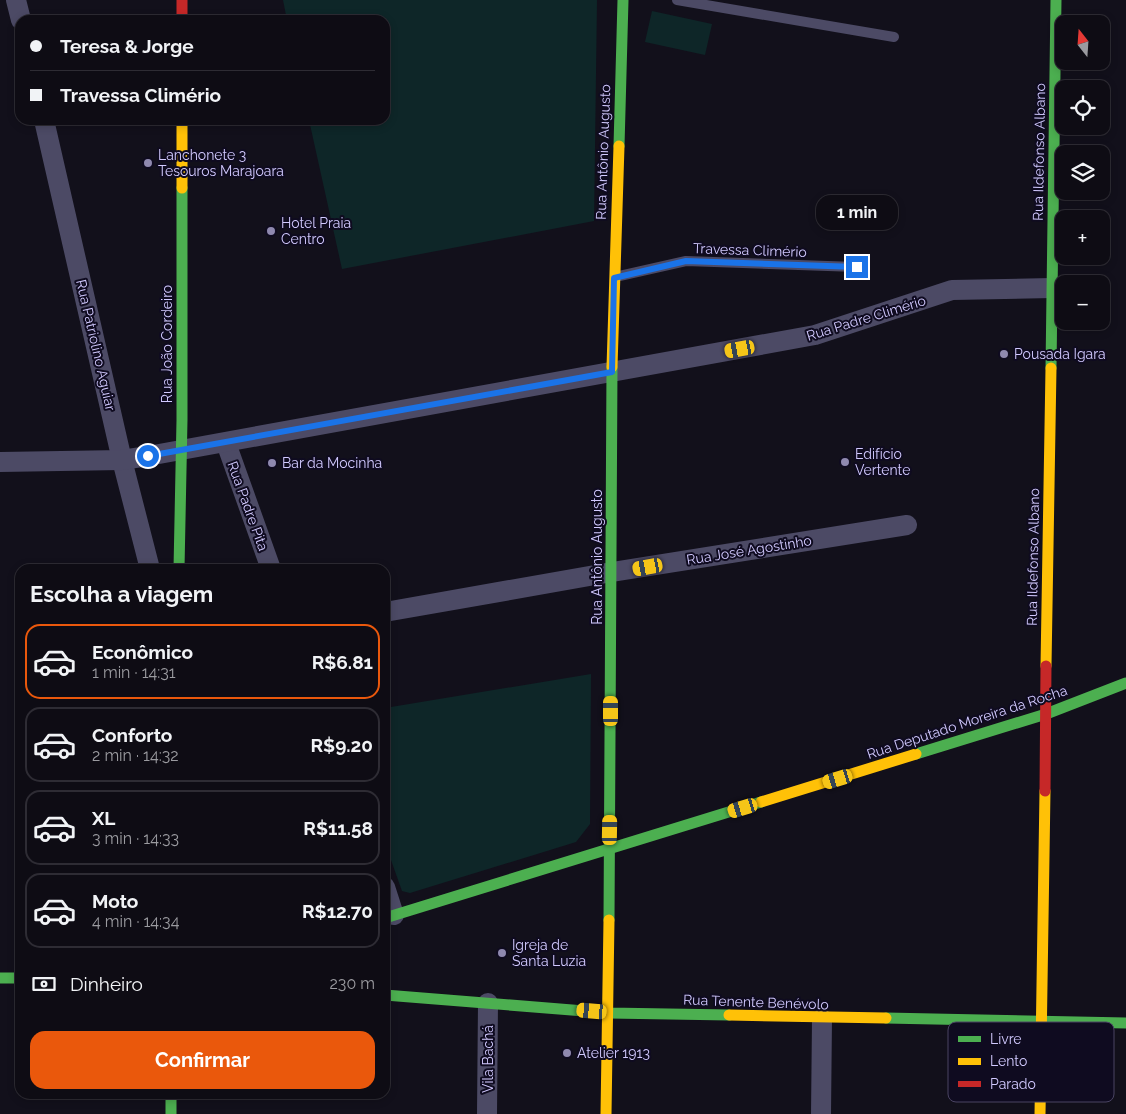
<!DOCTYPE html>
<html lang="pt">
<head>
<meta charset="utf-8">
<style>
	body { margin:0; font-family:Raleway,sans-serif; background:#1c1a22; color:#f1f3f6; height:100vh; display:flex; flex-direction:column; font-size:19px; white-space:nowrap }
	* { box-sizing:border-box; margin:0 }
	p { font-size:16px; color:#9b9ba0 }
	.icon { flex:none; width:28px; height:28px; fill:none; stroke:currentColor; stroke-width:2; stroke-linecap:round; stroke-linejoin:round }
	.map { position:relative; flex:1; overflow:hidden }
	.panel { position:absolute; left:15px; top:564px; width:375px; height:535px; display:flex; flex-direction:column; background:#0e0c14; border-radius:15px; box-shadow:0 2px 8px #0003,0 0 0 1px #2e2c34 }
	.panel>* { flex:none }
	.guide { position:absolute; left:15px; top:15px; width:375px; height:110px; border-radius:15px; box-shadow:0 2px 8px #0003,0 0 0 1px #2e2c34; display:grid; align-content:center; height:110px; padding:0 15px; background:#0e0c14 }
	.needle { width:32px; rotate:343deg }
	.fabs { position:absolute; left:1055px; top:15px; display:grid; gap:10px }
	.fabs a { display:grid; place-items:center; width:55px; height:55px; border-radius:10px; background:#0e0c14; box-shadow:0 2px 8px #0003,0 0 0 1px #2e2c34; font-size:25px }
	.end { position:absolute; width:22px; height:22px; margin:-11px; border:6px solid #1a73e8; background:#fff; box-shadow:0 0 0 2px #fff }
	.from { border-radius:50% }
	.bubble { position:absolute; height:35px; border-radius:15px; background:#0e0c14; box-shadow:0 2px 8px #0003,0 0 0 1px #2e2c34; font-size:16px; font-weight:700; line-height:35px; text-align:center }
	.car { position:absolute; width:15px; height:30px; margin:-15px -8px; border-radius:6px; box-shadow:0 0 4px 1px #0007; background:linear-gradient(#f5c518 24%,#345 0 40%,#f5c518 0 76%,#345 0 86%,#f5c518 0) }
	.guide b { display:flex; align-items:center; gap:18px; height:48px; font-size:19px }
	.guide b+b { border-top:1px solid #2e2c34 }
	.guide i { width:12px; height:12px; background:#f1f3f6 }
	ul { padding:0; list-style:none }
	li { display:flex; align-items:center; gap:15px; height:75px; margin:0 10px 8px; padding:0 5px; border:2px solid #2e2c34; border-radius:15px }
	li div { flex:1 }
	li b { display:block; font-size:19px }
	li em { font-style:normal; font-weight:700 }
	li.on { border-color:#ea580c }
	li>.icon { width:45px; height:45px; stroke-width:1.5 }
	h2 { padding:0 15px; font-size:22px; line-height:60px }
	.pay { display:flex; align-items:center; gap:12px; height:55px; padding:0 15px; font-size:19px }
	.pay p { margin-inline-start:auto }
	.action { display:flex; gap:10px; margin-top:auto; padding:10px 15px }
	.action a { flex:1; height:58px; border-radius:15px; background:#ea580c; color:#fff; font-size:20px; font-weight:700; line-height:58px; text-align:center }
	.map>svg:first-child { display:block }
	.green { fill:#0e2628 }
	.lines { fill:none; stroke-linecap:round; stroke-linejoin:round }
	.lane { stroke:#4c4a65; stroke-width:10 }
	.street { stroke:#4c4a65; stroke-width:20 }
	.fast { stroke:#4caf50; stroke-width:11 }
	.slow { stroke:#ffc107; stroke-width:11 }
	.jam { stroke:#c62828; stroke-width:11 }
	.route { stroke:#1a73e8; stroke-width:6 }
	.poi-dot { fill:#8f89af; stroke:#0f0b20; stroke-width:2 }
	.labels { text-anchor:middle; stroke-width:4; stroke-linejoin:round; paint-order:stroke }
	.street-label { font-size:14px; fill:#d2caff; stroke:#0f0b20 }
	.poi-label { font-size:14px; fill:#d2caff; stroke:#0f0b20; text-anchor:start }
	.key { fill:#0f0b20; stroke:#4a4463; stroke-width:1 }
	.key-label { font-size:14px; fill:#d2caff }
</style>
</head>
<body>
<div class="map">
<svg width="1126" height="1114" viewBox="0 0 1126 1114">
	<rect width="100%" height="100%" fill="#12101b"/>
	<g class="green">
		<polygon points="283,0 597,0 594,221 342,269 309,120 385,120 385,20 287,20"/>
		<polygon points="652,11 712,24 705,55 645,42"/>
		<polygon points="591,674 590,824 576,842 410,893 402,891 385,843 385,708"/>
	</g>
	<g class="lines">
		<g class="lane">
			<polyline points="677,0 894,37"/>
			<polyline points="615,277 686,261 857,267"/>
		</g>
		<g class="street">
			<polyline points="16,0 21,20"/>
			<polyline points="44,120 122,460 150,569"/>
			<polyline points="226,443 271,569"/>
			<polyline points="0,462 122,460 148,456 815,335 952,290 1052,288"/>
			<polyline points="385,612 612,572 907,525"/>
			<polyline points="385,887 394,915"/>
			<polyline points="487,1114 488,1003"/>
			<polyline points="821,1114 822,1019"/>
		</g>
		<g class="fast">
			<polyline points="619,146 623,0"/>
			<polyline points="1051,368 1056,0"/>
			<polyline points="179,569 182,420 182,188"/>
			<polyline points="916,754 1046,714 1126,683"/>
			<polyline points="385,918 761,802"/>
			<polyline points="609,920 612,367"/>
			<polyline points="0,978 20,978"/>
			<polyline points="385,995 609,1013 729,1015"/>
			<polyline points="886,1018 1126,1023"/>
			<polyline points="171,1094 171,1114"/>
		</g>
		<g class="slow">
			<polyline points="182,120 182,188"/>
			<polyline points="612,367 619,146"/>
			<polyline points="1046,666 1051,368"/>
			<polyline points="761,802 916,754"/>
			<polyline points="729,1015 886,1018"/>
			<polyline points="606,1114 609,920"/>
			<polyline points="1040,1114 1045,791"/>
		</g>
		<g class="jam">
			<polyline points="182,0 182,20"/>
			<polyline points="1045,791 1046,666"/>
		</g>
	</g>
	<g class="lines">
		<polyline class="route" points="148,456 612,372 614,278 686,261 857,267"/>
	</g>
	<g class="poi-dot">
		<circle cx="148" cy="163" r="5"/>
		<circle cx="271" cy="231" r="5"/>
		<circle cx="1004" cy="354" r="5"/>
		<circle cx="845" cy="462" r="5"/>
		<circle cx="272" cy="463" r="5"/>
		<circle cx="502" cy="953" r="5"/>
		<circle cx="567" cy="1053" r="5"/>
	</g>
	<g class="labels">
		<g class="street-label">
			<text transform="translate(603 152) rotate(-88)" y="5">Rua Antônio Augusto</text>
			<text transform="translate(1039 152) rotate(-89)" y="5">Rua Ildefonso Albano</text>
			<text transform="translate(750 250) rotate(2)" y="5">Travessa Climério</text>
			<text transform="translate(866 318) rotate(-17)" y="5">Rua Padre Climério</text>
			<text transform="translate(167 344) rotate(-90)" y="5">Rua João Cordeiro</text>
			<text transform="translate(96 345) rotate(77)" y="5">Rua Patriolino Aguiar</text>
			<text transform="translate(248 506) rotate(70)" y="5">Rua Padre Pita</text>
			<text transform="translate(749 550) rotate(-9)" y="5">Rua José Agostinho</text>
			<text transform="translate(597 557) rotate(-90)" y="5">Rua Antônio Augusto</text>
			<text transform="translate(1033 557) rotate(-89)" y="5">Rua Ildefonso Albano</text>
			<text transform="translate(967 722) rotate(-18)" y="5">Rua Deputado Moreira da Rocha</text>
			<text transform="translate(756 1002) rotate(2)" y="5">Rua Tenente Benévolo</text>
			<text transform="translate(488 1059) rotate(-90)" y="5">Vila Bachá</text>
		</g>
		<g class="poi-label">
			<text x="158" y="160">Lanchonete 3<tspan x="158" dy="16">Tesouros Marajoara</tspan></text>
			<text x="281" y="228">Hotel Praia<tspan x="281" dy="16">Centro</tspan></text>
			<text x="1014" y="359">Pousada Igara</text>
			<text x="855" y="459">Edifício<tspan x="855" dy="16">Vertente</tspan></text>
			<text x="282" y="468">Bar da Mocinha</text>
			<text x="512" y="950">Igreja de<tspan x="512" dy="16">Santa Luzia</tspan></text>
			<text x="577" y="1058">Atelier 1913</text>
		</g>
	</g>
	<rect x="948" y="1022" width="166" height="80" rx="8" class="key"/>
	<rect x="958" y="1036" width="23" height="6" fill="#4caf50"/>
	<rect x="958" y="1058" width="23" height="7" fill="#ffc107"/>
	<rect x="958" y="1081" width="23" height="6" fill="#c62828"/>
	<g class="key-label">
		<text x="990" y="1044">Livre</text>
		<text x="990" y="1066">Lento</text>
		<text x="990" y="1089">Parado</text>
	</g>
</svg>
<div class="fabs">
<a><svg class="needle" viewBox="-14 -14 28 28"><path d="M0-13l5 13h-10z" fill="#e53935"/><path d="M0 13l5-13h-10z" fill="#9b9ba0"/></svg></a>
<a><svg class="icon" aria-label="locate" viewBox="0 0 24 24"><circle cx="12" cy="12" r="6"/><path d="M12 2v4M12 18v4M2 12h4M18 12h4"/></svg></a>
<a><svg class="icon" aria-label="layers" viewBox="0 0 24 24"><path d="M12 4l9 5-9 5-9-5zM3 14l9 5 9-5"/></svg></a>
<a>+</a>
<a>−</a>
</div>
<i class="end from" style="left:148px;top:456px"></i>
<i class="end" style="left:857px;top:267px"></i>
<div class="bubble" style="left:816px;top:195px;width:82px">1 min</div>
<i class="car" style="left:740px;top:349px;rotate:260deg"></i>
<i class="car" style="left:648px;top:567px;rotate:260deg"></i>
<i class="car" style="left:611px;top:711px;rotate:0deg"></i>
<i class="car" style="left:838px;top:779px;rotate:253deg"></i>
<i class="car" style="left:743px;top:808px;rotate:253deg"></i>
<i class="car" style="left:610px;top:830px;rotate:1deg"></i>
<i class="car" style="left:592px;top:1011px;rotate:275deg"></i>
<div class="guide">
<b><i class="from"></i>Teresa &amp; Jorge</b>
<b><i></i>Travessa Climério</b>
</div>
<section class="panel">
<h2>Escolha a viagem</h2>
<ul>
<li class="on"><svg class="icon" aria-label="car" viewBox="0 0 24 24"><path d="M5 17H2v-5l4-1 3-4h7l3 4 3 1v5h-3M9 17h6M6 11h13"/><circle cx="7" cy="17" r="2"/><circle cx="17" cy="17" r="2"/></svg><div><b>Econômico</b><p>1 min · 14:31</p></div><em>R$6.81</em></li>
<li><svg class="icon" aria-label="car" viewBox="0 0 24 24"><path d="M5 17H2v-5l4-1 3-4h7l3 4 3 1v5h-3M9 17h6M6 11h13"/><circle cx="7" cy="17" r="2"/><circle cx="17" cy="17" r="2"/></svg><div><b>Conforto</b><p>2 min · 14:32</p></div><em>R$9.20</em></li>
<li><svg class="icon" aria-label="car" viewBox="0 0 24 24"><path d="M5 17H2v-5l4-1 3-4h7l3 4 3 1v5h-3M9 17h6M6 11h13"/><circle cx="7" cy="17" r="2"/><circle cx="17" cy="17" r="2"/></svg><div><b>XL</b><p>3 min · 14:33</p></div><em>R$11.58</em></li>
<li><svg class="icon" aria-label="car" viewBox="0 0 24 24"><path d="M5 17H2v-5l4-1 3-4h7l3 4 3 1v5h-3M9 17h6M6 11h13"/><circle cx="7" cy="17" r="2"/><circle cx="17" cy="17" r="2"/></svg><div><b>Moto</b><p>4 min · 14:34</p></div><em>R$12.70</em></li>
</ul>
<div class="pay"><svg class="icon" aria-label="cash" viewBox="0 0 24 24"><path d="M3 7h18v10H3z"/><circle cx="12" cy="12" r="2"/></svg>Dinheiro<p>230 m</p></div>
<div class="action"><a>Confirmar</a></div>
</section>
</div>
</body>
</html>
